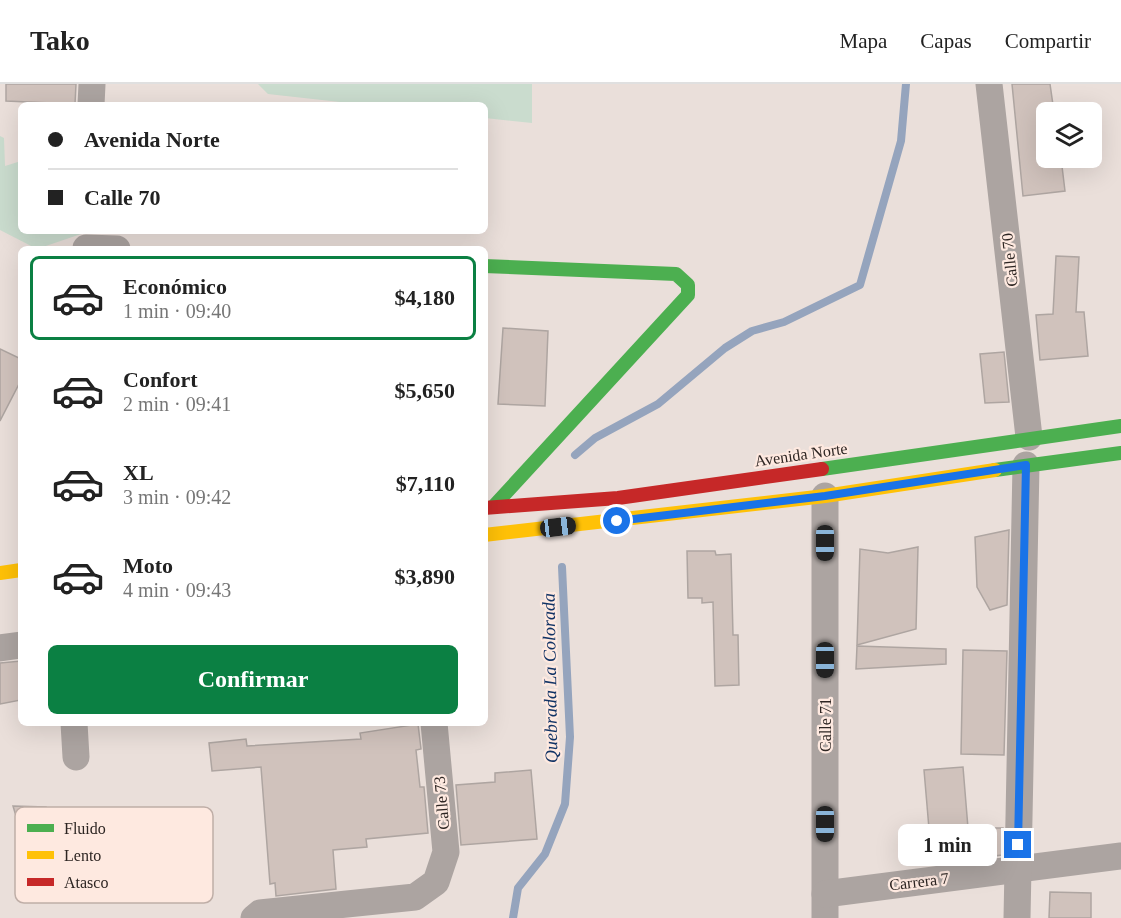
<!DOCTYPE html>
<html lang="es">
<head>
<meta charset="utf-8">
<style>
	body { margin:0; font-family:"Times New Roman",serif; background:#f2f2f2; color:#222; height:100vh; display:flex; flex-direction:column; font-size:22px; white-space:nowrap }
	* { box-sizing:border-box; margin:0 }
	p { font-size:20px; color:#767676 }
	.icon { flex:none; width:33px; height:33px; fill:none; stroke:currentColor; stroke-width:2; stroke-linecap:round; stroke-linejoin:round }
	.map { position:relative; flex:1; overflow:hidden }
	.drawer { position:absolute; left:18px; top:162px; width:470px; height:480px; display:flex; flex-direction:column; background:#fff; border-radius:9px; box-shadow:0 6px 24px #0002 }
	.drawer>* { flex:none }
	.top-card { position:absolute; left:18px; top:18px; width:470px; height:132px; border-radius:9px; box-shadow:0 6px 24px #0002; display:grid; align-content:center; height:132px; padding:0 30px; background:#fff }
	.buttons { position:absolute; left:1036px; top:18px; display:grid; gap:12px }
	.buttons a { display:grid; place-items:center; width:66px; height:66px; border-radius:9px; background:#fff; box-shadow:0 6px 24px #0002; font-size:30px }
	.end { position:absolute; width:27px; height:27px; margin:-14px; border:8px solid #1a73e8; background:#fff; box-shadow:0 0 0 3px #fff }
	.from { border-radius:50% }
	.bubble { position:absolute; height:42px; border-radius:9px; background:#fff; box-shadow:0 6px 24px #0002; font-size:20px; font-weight:800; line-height:42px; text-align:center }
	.car { position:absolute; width:18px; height:36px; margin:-18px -9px; border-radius:8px; box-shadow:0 0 4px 2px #0007; background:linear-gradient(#222 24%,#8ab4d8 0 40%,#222 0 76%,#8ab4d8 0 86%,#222 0) }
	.top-card b { display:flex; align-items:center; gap:21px; height:57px; font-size:22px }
	.top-card b+b { border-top:2px solid #e0e0e0 }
	.top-card i { width:15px; height:15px; background:#222 }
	ul { padding:10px 0 0; list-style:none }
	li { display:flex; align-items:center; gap:18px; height:84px; margin:0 12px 9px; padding:0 18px; border:3px solid transparent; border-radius:9px }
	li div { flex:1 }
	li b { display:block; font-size:22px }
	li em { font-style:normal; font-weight:800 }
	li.on { border-color:#0b8043 }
	li>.icon { width:54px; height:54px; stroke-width:1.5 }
	.action { display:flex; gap:12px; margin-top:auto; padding:12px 30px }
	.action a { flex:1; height:69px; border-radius:9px; background:#0b8043; color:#fff; font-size:24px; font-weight:800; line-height:69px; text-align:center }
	header { display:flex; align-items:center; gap:36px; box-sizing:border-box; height:84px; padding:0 30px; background:#fff; border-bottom:2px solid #e0e0e0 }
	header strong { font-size:28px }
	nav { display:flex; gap:33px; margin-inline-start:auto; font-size:21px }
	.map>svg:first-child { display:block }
	.green { fill:#cadcce }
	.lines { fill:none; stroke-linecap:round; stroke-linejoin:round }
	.stream { stroke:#95a4bd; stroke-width:8 }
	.building { fill:#d0c2bc; stroke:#aea5a1; stroke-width:1.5 }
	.street { stroke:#aca4a1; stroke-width:27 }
	.fast { stroke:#4caf50; stroke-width:14 }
	.slow { stroke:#ffc107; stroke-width:14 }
	.jam { stroke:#c62828; stroke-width:14 }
	.route { stroke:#1a73e8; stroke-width:8 }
	.labels { text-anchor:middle; stroke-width:4.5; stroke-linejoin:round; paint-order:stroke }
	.street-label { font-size:16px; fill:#2d2522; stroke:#fee9e0 }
	.water-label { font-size:18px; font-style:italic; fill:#113365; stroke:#fee9e0 }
	.key { fill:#fee9e0; stroke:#bfaea7; stroke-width:1.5 }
	.key-label { font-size:16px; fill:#2d2522 }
</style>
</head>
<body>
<header>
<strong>Tako</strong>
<nav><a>Mapa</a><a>Capas</a><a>Compartir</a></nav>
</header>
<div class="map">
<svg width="1121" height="834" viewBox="0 0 1121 834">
	<rect width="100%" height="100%" fill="#eadfda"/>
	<g class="green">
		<polygon points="258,0 532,0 532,39 485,34 484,21 367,21 268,10"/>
		<polygon points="0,52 4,54 5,82 21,77 21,147 84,149 37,165 0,146"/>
	</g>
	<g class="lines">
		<g class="stream">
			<polyline points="575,371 595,354 658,320 725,264 752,247 784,238 860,201 901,57 906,0"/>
			<polyline points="513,834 518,804 545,770 565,720 570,653 562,483"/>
		</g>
	</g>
	<g class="building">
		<polygon points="6,0 76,0 75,20 6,17"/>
		<polygon points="1012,0 1050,0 1054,28 1047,28 1047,74 1061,74 1065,107 1023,112"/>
		<polygon points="1056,172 1079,173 1076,228 1084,228 1088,272 1040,276 1036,231 1053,230"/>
		<polygon points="503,244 548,247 545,322 498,320"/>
		<polygon points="0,265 21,275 21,296 0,337"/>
		<polygon points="1004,268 1009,318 985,319 980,270"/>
		<polygon points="1009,446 1007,521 990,526 977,503 975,453"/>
		<polygon points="918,463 916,545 857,561 860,465 888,469"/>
		<polygon points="687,467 715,467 716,471 731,470 733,551 738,551 739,601 715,602 713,518 702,519 702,514 688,514"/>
		<polygon points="857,562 946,565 946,580 856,585"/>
		<polygon points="963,566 1007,567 1004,671 961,670"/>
		<polygon points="21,577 21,616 0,620 0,579"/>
		<polygon points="418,640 421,665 416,666 420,703 424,703 428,749 366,755 367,763 333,766 336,805 276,812 275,799 270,800 261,683 212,687 209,659 246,655 247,662 361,655 360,649"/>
		<polygon points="963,683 968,744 1003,744 1002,771 932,780 924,686"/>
		<polygon points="531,686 537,755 461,761 456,701 495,698 495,689"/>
		<polygon points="13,722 46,723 44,741 33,745 19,742"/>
		<polygon points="1050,808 1091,809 1091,834 1049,834"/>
	</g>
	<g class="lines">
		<g class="street">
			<polyline points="989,0 1029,353"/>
			<polyline points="91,21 92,0"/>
			<polyline points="86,164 117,165"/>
			<polyline points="825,412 825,834"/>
			<polyline points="0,564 21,561"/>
			<polyline points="74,639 76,673"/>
			<polyline points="825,810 1121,772"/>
			<polyline points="254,834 260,829 415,813 436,798 446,768 434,639"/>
			<polyline points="1017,834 1026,381"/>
		</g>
		<g class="fast">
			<polyline points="484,182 676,190 688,201 688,211 493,423"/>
			<polyline points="822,385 1121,342"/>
			<polyline points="995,386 1121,369"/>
		</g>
		<g class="slow">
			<polyline points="484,451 825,412 995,386"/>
			<polyline points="0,489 21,486"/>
		</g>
		<polyline class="jam" points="484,424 618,414 822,385"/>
	</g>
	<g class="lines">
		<polyline class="route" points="617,437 825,412 1026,381 1018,761"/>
	</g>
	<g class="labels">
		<g class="street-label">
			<text transform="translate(1009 176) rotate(-96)" y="6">Calle 70</text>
			<text transform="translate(801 370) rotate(-8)" y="6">Avenida Norte</text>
			<text transform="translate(825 641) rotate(-90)" y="6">Calle 71</text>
			<text transform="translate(441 719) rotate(-95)" y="6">Calle 73</text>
			<text transform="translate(919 797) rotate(-7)" y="6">Carrera 7</text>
		</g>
		<g class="water-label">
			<text transform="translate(550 594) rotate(-91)" y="6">Quebrada La Colorada</text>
		</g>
	</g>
	<rect x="15" y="723" width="198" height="96" rx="9" class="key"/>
	<rect x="27" y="740" width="27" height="8" fill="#4caf50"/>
	<rect x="27" y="767" width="27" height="8" fill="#ffc107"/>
	<rect x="27" y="794" width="27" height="8" fill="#c62828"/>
	<g class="key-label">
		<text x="64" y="750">Fluido</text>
		<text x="64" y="777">Lento</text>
		<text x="64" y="804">Atasco</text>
	</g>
</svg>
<div class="buttons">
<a><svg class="icon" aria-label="layers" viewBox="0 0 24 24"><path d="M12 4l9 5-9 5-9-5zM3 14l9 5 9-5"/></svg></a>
</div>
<i class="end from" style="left:617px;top:437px"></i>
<i class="end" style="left:1018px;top:761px"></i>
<div class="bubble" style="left:898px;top:740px;width:99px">1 min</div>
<i class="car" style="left:558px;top:443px;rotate:83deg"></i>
<i class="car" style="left:825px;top:459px;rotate:180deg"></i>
<i class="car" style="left:825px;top:576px;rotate:180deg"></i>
<i class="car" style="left:825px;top:740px;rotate:180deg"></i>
<div class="top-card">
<b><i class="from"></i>Avenida Norte</b>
<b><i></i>Calle 70</b>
</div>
<section class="drawer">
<ul>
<li class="on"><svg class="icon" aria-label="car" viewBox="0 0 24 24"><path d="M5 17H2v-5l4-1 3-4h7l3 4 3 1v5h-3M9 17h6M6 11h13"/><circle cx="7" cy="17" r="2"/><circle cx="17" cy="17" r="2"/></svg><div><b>Económico</b><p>1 min · 09:40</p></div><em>$4,180</em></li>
<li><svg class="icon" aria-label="car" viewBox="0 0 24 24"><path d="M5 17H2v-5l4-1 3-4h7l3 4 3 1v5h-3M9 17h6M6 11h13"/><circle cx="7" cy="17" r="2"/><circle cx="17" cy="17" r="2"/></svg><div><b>Confort</b><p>2 min · 09:41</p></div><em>$5,650</em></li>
<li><svg class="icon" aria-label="car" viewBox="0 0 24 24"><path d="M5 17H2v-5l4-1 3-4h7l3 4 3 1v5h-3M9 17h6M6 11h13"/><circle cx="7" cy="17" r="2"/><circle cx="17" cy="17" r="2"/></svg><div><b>XL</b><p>3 min · 09:42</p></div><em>$7,110</em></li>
<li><svg class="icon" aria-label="car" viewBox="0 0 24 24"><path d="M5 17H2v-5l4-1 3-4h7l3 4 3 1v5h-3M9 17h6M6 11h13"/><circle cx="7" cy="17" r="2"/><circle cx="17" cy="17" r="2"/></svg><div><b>Moto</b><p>4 min · 09:43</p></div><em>$3,890</em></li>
</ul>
<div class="action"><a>Confirmar</a></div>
</section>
</div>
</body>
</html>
